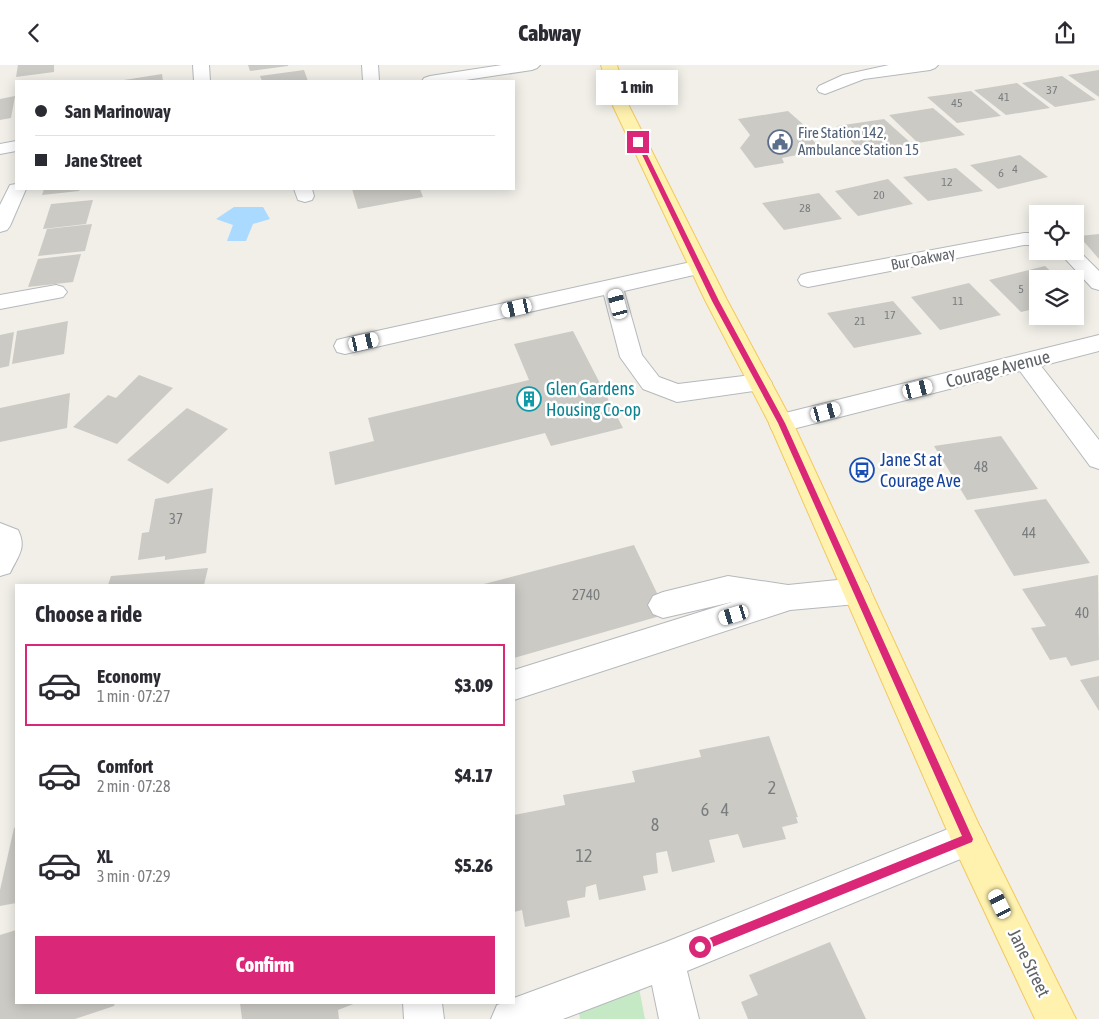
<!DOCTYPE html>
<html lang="en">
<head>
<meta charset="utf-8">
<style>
	body { margin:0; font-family:"Asap Condensed",sans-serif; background:#f7f7f7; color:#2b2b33; height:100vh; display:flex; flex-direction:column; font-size:19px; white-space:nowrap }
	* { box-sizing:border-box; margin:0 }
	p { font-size:16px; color:#7c7c81 }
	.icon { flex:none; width:28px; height:28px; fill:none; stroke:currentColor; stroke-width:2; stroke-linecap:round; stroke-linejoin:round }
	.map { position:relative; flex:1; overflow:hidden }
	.drawer { position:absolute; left:15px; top:519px; width:500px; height:420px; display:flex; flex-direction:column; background:#fff; border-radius:0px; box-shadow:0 2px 12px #0003 }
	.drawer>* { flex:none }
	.hud { position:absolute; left:15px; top:15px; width:500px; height:110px; border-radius:0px; box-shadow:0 2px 12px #0003; display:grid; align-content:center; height:110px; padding:0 20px; background:#fff }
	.fabs { position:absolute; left:1029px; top:140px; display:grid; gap:10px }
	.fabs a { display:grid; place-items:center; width:55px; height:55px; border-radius:0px; background:#fff; box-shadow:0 2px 12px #0003; font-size:25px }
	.end { position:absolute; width:22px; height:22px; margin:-11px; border:6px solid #db2777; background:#fff; box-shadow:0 0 0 2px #fff }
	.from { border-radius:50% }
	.bubble { position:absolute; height:35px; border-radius:0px; background:#fff; box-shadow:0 2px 12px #0003; font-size:16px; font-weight:800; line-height:35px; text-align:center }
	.car { position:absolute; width:15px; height:30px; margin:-15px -8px; border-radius:6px; box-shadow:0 0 4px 1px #0007; background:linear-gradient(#fff 24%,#345 0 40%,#fff 0 76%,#345 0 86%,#fff 0) }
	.hud b { display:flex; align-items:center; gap:18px; height:48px; font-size:19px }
	.hud b+b { border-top:1px solid #e1e1e2 }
	.hud i { width:12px; height:12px; background:#2b2b33 }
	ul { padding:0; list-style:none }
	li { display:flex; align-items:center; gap:15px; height:82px; margin:0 10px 8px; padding:0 10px; border:2px solid transparent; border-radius:0px }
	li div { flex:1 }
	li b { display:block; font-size:19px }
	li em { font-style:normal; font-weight:800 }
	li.current { border-color:#db2777 }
	li>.icon { width:45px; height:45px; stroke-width:1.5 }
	h2 { padding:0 20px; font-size:22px; line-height:60px }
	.action { display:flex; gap:10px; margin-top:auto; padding:10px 20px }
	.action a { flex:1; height:58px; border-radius:0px; background:#db2777; color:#fff; font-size:20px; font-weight:800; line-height:58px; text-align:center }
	header { display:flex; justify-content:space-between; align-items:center; height:65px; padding:0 20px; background:#fff; font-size:22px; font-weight:800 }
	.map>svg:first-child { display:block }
	.green { fill:#c5e8c5 }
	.water { fill:#aadaff }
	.building { fill:#cccac5 }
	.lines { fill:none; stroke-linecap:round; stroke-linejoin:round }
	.minor-casing { stroke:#b5b8bc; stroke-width:2 }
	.major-casing { stroke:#f2c960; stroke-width:2 }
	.minor { fill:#fff; fill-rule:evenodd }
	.major { fill:#fff2af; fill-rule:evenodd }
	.route { fill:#db2777 }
	.labels { text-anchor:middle; stroke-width:5; stroke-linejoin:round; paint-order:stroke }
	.far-number-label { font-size:12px; fill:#7a7d7f }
	.far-service-label { font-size:15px; fill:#4e5e75; stroke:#fff; text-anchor:start }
	.far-street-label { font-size:15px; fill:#5f6368; stroke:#fff }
	.number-label { font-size:15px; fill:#7a7d7f }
	.street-label { font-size:18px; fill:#5f6368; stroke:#fff }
	.culture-label { font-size:18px; fill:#0d838f; stroke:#fff; text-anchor:start }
	.transit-label { font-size:18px; fill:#164399; stroke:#fff; text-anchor:start }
	.near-number-label { font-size:18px; fill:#7a7d7f }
</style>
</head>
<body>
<header><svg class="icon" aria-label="back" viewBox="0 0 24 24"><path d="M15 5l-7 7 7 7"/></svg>Cabway<svg class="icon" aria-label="share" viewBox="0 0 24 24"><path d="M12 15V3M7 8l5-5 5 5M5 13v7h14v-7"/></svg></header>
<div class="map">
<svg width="1099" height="954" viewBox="0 0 1099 954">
	<rect width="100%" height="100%" fill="#f1efe8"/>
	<polygon class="green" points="639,923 645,954 580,954 579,947"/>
	<polygon class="water" points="234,142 263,142 270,154 253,159 246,176 227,176 233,160 216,154"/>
	<g class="building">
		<polygon points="18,0 54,0 54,7 16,12"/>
		<polygon points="248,0 288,0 288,1 250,6"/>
		<polygon points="304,5 308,16 262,16 260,11"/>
		<polygon points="1099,5 1099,32 1068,10"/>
		<polygon points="162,9 163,16 124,16 124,15"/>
		<polygon points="1062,11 1096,35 1055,42 1022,18"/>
		<polygon points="1017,18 1050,43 1006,50 974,25"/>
		<polygon points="971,26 1001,51 957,58 927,32"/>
		<polygon points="15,31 11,53 0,55 0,34"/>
		<polygon points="933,43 965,70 918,78 889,50"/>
		<polygon points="788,46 814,69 807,69 822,85 782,93 784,98 755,103 740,83 750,70 738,54"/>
		<polygon points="884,54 912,79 863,88 837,61"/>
		<polygon points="1020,90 1048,112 998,124 970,100"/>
		<polygon points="956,103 983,126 928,136 903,112"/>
		<polygon points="888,114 913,139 858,151 835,126"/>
		<polygon points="44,124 80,124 79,126 42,130"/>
		<polygon points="352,124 420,124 423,132 358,144"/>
		<polygon points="819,128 842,154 784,165 762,138"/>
		<polygon points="93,135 86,159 43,164 51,139"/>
		<polygon points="92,159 85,186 38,191 47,164"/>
		<polygon points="1099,169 1099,194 1079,171"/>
		<polygon points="81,189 73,217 28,222 38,194"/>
		<polygon points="1045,201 1059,214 1038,214 1038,243 1021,247 989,215"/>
		<polygon points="969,218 1001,250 940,265 911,232"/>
		<polygon points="893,236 922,269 854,283 827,248"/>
		<polygon points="68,256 64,289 12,299 17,266"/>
		<polygon points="573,266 623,363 551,381 545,368 335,420 329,387 374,376 368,353 529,315 514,279"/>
		<polygon points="14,267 9,301 0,303 0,270"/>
		<polygon points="139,310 173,323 117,379 73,362 108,330 116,333"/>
		<polygon points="70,328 67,363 0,377 0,343"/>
		<polygon points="187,343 228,364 168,419 127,395"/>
		<polygon points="1001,371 1038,424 967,435 934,381"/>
		<polygon points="213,423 206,488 165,495 165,491 138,495 142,468 149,467 155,434"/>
		<polygon points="1046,434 1090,498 1014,511 974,445"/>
		<polygon points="634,480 667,549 514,593 514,520 484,519"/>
		<polygon points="208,503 204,520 108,520 111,511"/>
		<polygon points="1098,510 1099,595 1071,601 1066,592 1050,595 1031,563 1046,561 1022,524"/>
		<polygon points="1099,611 1099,646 1080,615"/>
		<polygon points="769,671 798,752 796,752 798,758 782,762 786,774 743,783 738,769 709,775 715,797 672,807 667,786 656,788 658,808 643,811 646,825 599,835 596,819 586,822 585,832 567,836 570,852 525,862 522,845 514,847 514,750 565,740 563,730 635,717 632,706 701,692 699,685"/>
		<polygon points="16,762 16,838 0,841 0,825 14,763"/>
		<polygon points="16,865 16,938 115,938 114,941 75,954 0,954 0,870"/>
		<polygon points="830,877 866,954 748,954 741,937 758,930 749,910"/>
		<polygon points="240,938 356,938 338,945 339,954 242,954"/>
	</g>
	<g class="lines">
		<g class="minor-casing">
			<g id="minor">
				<polygon points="193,0 209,0 210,16 194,16"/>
				<polygon points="362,0 378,0 379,16 363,16"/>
				<polygon points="502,0 540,0 537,3 532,5 459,16 422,16 424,13 430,11"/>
				<polygon points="889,0 938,0 935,3 930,5 864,14 825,29 819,27 817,24 819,21 843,10"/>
				<polygon points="16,76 16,86 0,89 0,79"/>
				<polygon points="16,119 16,124 26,124 10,161 7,165 0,167 0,140 10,120"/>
				<polygon points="294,124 312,124 314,131 312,135 305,137 298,135"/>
				<polygon points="1024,168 1038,168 1038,180 1024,180 808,222 801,220 798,215 801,210 808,208"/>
				<polygon points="1075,182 1099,206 1099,225 1092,223 1058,186 1075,186"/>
				<polygon points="700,195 707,197 710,202 707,207 624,226 642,290 659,312 678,319 760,309 768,312 772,318 768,324 677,337 643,324 620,292 604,230 345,289 337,287 334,281 337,275 345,273"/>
				<polygon points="56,220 63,222 67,227 63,232 0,244 0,230"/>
				<polygon points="1099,270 1099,286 1041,301 1099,375 1099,404 1090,401 1020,306 781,367 772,365 769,358 772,351 781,349"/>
				<path d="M0,458L18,465C27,483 18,491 10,508L0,511Z"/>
				<polygon points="728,511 788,520 857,513 867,517 871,526 867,535 857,539 790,545 514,635 514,605 732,537 663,553 653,549 648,540 653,531 663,527"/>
				<polygon points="968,756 980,762 986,774 980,786 687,906 699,954 659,954 652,920 563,954 491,954 497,940 503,938 514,938 514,933 666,877"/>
				<polygon points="403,938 442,938 444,954 404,954"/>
			</g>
		</g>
		<g class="major-casing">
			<polygon id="major" points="601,0 617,0 629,41 727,235 793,358 980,762 1076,954 1035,954 956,786 769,358 705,235 613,41"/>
		</g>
		<use href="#minor" class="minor"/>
		<use href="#major" class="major"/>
	</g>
	<polygon class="route" points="638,76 641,77 719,236 785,358 973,774 972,777 700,887 697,885 695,882 697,878 962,771 778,358 712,236 636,77"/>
	<defs>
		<g id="civic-ring" transform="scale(1.25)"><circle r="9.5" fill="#fff" stroke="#5c6f8a" stroke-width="1.5"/><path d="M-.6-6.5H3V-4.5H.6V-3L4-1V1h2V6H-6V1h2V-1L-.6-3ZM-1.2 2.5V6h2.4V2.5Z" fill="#5c6f8a"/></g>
		<g id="building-ring" transform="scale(1.25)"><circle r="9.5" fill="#fff" stroke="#0f9aa8" stroke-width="1.5"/><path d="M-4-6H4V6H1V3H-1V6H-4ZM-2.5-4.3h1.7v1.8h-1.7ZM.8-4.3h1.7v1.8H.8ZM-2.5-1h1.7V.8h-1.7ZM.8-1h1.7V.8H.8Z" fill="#0f9aa8"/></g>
		<g id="bus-ring" transform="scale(1.25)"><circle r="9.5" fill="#fff" stroke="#1a4fb4" stroke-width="1.5"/><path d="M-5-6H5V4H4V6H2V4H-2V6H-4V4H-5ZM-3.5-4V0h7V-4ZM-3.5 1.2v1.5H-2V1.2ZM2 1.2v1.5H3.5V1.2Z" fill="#1a4fb4"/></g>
	</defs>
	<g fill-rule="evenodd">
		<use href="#civic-ring" x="780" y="77"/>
		<use href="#building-ring" x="529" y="334"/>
		<use href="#bus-ring" x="862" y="405"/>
	</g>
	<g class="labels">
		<g class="far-number-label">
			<text x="1052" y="29">37</text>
			<text x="1004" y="36">41</text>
			<text x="957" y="42">45</text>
			<text x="1015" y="108">4</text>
			<text x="1001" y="112">6</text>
			<text x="947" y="121">12</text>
			<text x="879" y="134">20</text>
			<text x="805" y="147">28</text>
			<text x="1021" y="228">5</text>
			<text x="958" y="240">11</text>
			<text x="890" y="254">17</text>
			<text x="860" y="260">21</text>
		</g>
		<g class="far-service-label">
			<text x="798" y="73">Fire Station 142,<tspan x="798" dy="17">Ambulance Station 15</tspan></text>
		</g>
		<g class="far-street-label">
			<text transform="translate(923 194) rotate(-11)" y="5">Bur Oakway</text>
		</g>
		<g class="number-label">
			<text x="981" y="407">48</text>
			<text x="176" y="459">37</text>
			<text x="1029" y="473">44</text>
			<text x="586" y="535">2740</text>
			<text x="1082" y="553">40</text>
		</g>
		<g class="street-label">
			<text transform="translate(998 304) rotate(-14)" y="6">Courage Avenue</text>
			<text transform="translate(1029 898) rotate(64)" y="6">Jane Street</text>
		</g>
		<g class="culture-label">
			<text x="546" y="330">Glen Gardens<tspan x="546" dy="21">Housing Co-op</tspan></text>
		</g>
		<g class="transit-label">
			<text x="880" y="401">Jane St at<tspan x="880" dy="21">Courage Ave</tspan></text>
		</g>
		<g class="near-number-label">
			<text x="772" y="729">2</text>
			<text x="705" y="751">6</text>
			<text x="725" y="751">4</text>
			<text x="655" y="766">8</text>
			<text x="584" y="797">12</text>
		</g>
	</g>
</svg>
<div class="fabs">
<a><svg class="icon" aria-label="locate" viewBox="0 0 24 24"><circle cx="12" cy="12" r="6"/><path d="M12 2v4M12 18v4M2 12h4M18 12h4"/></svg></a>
<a><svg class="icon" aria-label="layers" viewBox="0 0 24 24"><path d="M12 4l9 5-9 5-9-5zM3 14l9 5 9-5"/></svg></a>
</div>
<i class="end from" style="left:700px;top:882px"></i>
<i class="end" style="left:638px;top:77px"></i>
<div class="bubble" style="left:596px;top:5px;width:82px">1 min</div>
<i class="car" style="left:618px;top:239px;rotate:345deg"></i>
<i class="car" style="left:517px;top:243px;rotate:257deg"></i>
<i class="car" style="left:364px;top:277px;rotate:77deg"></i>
<i class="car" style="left:918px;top:324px;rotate:76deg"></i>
<i class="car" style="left:826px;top:347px;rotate:75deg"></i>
<i class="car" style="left:734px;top:550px;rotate:253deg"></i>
<i class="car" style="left:1000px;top:839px;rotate:334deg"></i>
<div class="hud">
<b><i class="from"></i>San Marinoway</b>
<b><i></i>Jane Street</b>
</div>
<section class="drawer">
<h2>Choose a ride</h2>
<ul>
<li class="current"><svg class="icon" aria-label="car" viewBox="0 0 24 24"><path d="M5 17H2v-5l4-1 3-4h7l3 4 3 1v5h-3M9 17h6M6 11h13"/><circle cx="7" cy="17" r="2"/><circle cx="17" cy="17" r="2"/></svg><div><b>Economy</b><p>1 min · 07:27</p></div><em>$3.09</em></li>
<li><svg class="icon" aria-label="car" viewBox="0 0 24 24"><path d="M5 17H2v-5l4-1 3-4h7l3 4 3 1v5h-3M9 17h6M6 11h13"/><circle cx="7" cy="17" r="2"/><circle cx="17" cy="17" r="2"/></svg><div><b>Comfort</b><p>2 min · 07:28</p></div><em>$4.17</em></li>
<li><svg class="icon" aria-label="car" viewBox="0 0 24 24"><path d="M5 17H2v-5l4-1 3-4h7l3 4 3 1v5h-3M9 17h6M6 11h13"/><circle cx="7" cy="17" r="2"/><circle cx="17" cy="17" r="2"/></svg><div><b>XL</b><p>3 min · 07:29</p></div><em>$5.26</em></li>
</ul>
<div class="action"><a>Confirm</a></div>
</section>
</div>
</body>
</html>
